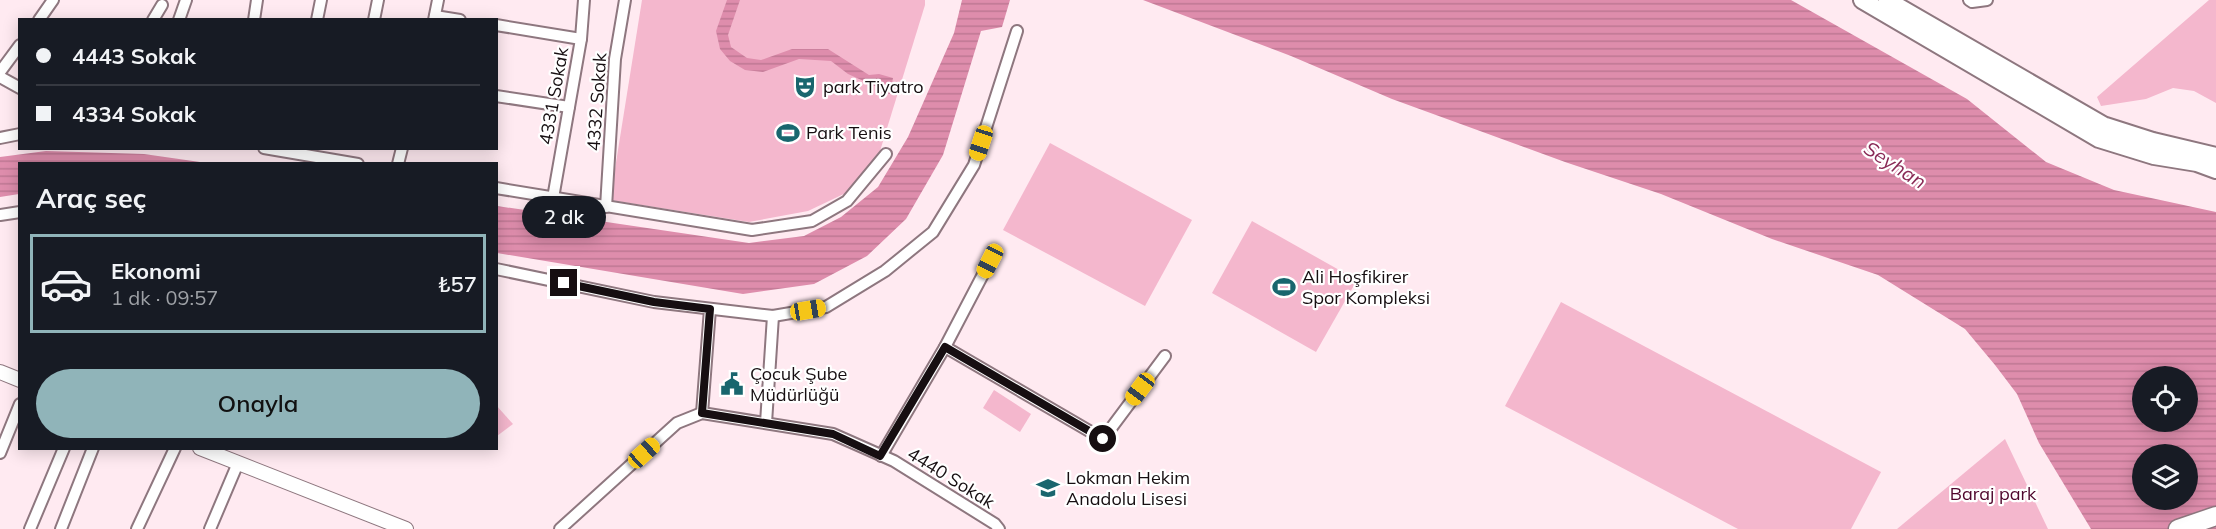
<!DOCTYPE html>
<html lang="tr">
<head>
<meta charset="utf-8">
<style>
	body { margin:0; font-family:Mulish,sans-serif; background:#242831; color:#f1f3f6; height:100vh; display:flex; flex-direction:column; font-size:22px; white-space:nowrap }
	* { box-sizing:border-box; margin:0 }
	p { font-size:20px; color:#9ea1a6 }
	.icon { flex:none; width:33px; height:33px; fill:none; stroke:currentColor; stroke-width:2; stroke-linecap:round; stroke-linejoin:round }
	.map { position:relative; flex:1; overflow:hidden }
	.details { position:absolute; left:18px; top:162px; width:480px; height:288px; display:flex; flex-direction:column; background:#171b24; border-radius:0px; box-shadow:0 3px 15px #0003 }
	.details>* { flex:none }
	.guide { position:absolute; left:18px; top:18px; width:480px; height:132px; border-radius:0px; box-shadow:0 3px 15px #0003; display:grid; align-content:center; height:132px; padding:0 18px; background:#171b24 }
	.controls { position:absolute; left:2132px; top:366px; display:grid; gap:12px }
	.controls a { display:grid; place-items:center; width:66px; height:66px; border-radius:50%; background:#171b24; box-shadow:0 3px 15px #0003; font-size:30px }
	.end { position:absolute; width:27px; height:27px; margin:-14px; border:8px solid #160e11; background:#fff; box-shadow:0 0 0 3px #fff }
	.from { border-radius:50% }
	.bubble { position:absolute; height:42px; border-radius:21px; background:#171b24; box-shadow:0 3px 15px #0003; font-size:20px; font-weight:600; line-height:42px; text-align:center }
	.car { position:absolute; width:18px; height:36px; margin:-18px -9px; border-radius:8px; box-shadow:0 0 4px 2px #0007; background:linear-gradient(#f5c518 24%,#345 0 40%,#f5c518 0 76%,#345 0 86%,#f5c518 0) }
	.guide b { display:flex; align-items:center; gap:21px; height:57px; font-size:22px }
	.guide b+b { border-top:2px solid #363941 }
	.guide i { width:15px; height:15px; background:#f1f3f6 }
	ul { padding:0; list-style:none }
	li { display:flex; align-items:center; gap:18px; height:99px; margin:0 12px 9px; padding:0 6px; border:3px solid transparent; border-radius:0px }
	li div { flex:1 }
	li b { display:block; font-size:22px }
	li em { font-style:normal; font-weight:600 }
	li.selected { border-color:#90b4b9 }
	li>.icon { width:54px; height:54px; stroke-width:1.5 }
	h2 { padding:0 18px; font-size:27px; line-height:72px }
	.button { display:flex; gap:12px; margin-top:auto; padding:12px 18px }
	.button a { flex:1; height:69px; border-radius:36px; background:#90b4b9; color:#111; font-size:24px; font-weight:600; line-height:69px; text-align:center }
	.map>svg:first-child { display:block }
	.park { fill:#f4b7cd }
	.water { fill:url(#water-rules); fill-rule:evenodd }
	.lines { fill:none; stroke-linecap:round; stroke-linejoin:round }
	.street-casing { stroke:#8e777f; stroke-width:14 }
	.secondary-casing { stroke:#8e777f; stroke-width:16 }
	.primary-casing { stroke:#8e777f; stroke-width:20 }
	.highway-casing { stroke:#8e777f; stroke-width:21 }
	.street { stroke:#fff; stroke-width:10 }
	.secondary { stroke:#fff; stroke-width:14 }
	.primary { stroke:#fff; stroke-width:16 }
	.highway { stroke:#fff; stroke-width:18 }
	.route { stroke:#160e11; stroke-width:8 }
	.labels { text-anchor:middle; stroke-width:4.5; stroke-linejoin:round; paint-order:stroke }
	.poi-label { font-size:18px; fill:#160e11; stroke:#fff; text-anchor:start }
	.street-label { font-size:18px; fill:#160e11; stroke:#fff }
	.park-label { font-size:18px; fill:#4f052c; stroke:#fff }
	.water-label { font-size:20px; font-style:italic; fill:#8a2b57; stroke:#fff }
</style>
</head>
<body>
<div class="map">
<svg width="2216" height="529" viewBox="0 0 2216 529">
	<defs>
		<pattern id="water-rules" width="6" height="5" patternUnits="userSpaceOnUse" patternTransform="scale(1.5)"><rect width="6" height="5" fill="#de8dac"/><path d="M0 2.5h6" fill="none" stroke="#be7893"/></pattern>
	</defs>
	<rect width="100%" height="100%" fill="#ffeaf1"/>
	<g class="park">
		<polygon points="642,0 925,0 925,5 880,151 850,191 808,211 749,222 610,200"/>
		<polygon points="2209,0 2216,0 2216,103 2194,91 2173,88 2146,99 2101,106 2097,97"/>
		<polygon points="1050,143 1192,220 1145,306 1003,230"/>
		<polygon points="1252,221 1357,280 1316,352 1212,293"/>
		<polygon points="1561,302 1881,472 1851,529 1738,529 1505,406"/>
		<polygon points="994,390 1031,414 1020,432 983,408"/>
		<polygon points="496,405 513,424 497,436 496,436"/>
		<polygon points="2005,439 2048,529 1897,529"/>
	</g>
	<g class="water">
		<polygon points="727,0 740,0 728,35 731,47 747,58 761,60 792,49 828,49 869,75 879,74 893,78 890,94 884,93 877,87 848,74 831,61 799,59 763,72 745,70 730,61 720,49 716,31"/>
		<polygon points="962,0 1010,0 1002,27 981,31 943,155 906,219 867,256 814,284 743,294 497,253 497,206 749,243 804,236 841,217 878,187 908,137 954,33"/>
		<path d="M1143,0H1791L1967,99L2046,162L2114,190L2216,212V529H2091L2039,443L2017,394L1995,365L1965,329L1878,275L1772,239L1661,194L1565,162L1392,99L1291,56ZM2142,376H2187V422H2142ZM2142,454H2187V500H2142Z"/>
		<polygon points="46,151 144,154 207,163 20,164 19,194 0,197 0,157"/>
	</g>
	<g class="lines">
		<g class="street-casing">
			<g id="street">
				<polyline points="1969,0 1972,2 1987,0"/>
				<polyline points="435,16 460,20"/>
				<polyline points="39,20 53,0"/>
				<polyline points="153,20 162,5"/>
				<polyline points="179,20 186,0"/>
				<polyline points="254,20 257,0"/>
				<polyline points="317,20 321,0"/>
				<polyline points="374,20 378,0"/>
				<polyline points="434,20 438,0"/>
				<polyline points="496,25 581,39"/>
				<polyline points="0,72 20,45"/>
				<polyline points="0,77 20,88"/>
				<polyline points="496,96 569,107"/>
				<polyline points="0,138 20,134"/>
				<polyline points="264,148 358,164"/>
				<polyline points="398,164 402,148"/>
				<polyline points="496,188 752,230 812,221 847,201 886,154"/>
				<polyline points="553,198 581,39 584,0"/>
				<polyline points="606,207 615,59 625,0"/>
				<polyline points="0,215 20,212"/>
				<polyline points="496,269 654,302 773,316 826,307 885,271 933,232 974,165 1017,31"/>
				<polyline points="945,347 1103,439 1165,356"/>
				<polyline points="702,413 710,309"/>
				<polyline points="766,423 773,316"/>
				<polyline points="0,453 20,404"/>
				<polyline points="881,456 945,347 990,261"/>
				<polyline points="30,529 64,448"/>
				<polyline points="61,529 93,448"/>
				<polyline points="137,529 175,448"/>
				<polyline points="210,529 238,463"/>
				<polyline points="560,529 677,423 702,413 833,434 894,461 995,524 999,529"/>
			</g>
		</g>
		<g class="secondary-casing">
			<g id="secondary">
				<polyline points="0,372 20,380"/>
				<polyline points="200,448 406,529"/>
			</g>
		</g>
		<g class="primary-casing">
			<g id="primary">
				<polyline points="1862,0 2099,139 2154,156 2197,163 2216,170"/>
				<polyline points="1887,0 2103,125 2153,141 2216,156"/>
			</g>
		</g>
		<g class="highway-casing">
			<polyline id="highway" points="2178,529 2216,516"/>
		</g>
		<use href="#street" class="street"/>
		<use href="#secondary" class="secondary"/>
		<use href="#primary" class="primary"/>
		<use href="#highway" class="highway"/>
	</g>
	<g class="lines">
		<polyline class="route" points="564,283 654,302 710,309 702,413 833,434 880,456 945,347 1103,439"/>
	</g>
	<defs>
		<g id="theatre-bare" transform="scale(1.8)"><path d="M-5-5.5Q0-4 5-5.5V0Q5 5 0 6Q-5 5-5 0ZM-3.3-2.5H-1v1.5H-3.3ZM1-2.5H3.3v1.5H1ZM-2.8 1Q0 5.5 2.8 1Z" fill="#19666e" stroke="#fff" stroke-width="2.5" paint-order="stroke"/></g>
		<g id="stadium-bare" transform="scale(1.8)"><path d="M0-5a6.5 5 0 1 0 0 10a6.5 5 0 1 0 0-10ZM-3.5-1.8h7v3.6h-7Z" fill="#19666e" stroke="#fff" stroke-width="2.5" paint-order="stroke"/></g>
		<g id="civic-bare" transform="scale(1.8)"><path d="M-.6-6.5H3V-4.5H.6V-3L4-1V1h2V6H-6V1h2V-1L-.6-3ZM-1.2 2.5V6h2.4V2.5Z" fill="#19666e" stroke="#fff" stroke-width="2.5" paint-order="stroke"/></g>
		<g id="school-bare" transform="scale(1.8)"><path d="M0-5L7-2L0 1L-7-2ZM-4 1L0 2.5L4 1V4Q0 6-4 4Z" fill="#19666e" stroke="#fff" stroke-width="2.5" paint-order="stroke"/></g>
	</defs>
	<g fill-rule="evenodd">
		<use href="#theatre-bare" x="805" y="87"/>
		<use href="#stadium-bare" x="788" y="133"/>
		<use href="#stadium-bare" x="1284" y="287"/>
		<use href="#civic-bare" x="732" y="384"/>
		<use href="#school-bare" x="1048" y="488"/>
	</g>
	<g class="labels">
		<g class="poi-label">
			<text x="823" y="93">park Tiyatro</text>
			<text x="806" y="139">Park Tenis</text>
			<text x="1302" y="283">Ali Hoşfikirer<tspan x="1302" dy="21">Spor Kompleksi</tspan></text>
			<text x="750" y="380">Çocuk Şube<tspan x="750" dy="21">Müdürlüğü</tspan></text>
			<text x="1066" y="484">Lokman Hekim<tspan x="1066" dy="21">Anadolu Lisesi</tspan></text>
		</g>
		<g class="street-label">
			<text transform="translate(554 96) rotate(-80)" y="6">4331 Sokak</text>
			<text transform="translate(597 102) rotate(-86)" y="6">4332 Sokak</text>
			<text transform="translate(951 478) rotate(32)" y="6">4440 Sokak</text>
		</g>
		<g class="park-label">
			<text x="1993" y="500">Baraj park</text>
		</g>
		<g class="water-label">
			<text transform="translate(1895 165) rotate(33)" y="7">Seyhan</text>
		</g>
	</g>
</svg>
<div class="controls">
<a><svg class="icon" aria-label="locate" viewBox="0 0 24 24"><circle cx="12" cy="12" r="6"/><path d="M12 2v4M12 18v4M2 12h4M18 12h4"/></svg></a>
<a><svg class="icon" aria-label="layers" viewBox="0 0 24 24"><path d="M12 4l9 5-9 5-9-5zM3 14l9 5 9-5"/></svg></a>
</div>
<i class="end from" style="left:1103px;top:439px"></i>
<i class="end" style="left:564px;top:283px"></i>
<div class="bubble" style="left:522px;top:196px;width:84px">2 dk</div>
<i class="car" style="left:981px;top:143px;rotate:198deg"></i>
<i class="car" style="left:990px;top:261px;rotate:207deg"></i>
<i class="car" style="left:808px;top:310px;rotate:80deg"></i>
<i class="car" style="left:1140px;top:389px;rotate:217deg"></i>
<i class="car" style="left:644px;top:453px;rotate:48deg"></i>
<div class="guide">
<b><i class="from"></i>4443 Sokak</b>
<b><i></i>4334 Sokak</b>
</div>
<section class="details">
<h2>Araç seç</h2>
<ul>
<li class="selected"><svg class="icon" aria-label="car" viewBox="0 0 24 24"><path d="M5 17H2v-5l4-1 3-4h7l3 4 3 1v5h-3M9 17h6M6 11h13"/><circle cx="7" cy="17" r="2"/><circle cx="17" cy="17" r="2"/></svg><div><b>Ekonomi</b><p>1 dk · 09:57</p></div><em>₺57</em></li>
</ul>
<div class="button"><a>Onayla</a></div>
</section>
</div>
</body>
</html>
